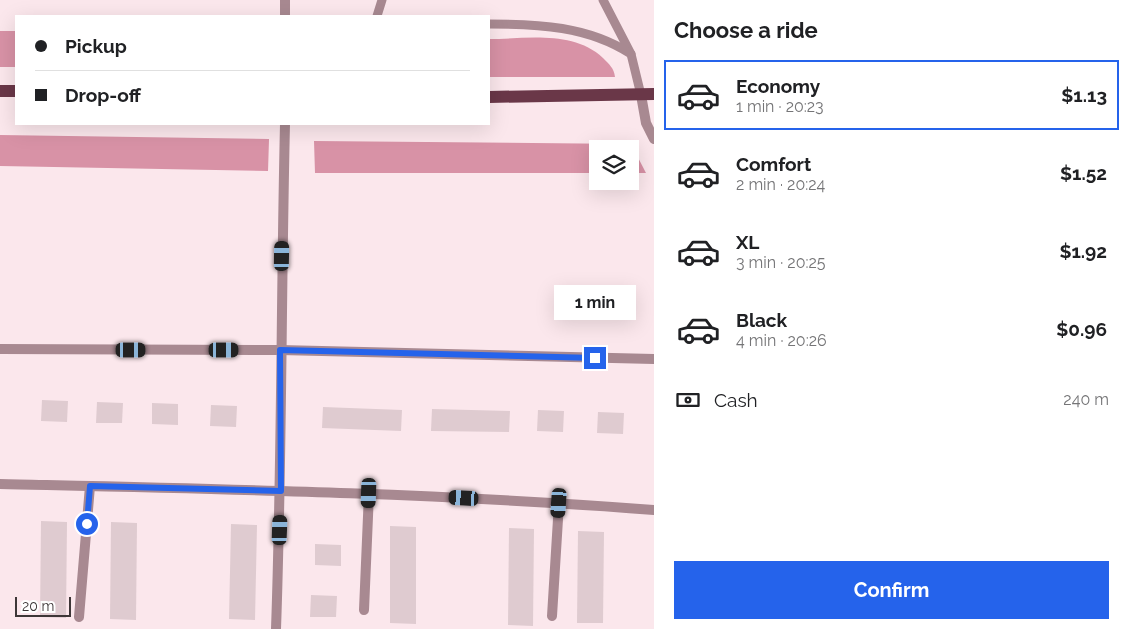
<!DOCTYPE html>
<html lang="en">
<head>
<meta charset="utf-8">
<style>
	body { margin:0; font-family:Raleway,sans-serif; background:#f2f2f2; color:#202124; height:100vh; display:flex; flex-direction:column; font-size:19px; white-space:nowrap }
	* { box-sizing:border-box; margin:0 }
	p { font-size:16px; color:#757577 }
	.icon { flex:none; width:28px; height:28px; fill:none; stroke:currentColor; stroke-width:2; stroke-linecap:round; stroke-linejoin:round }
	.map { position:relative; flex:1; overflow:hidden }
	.panel { display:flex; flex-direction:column; background:#fff; width:475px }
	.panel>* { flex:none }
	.hud { position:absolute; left:15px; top:15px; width:475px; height:110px; border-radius:0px; box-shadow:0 5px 20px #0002; display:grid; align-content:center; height:110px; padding:0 20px; background:#fff }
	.tools { position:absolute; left:589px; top:140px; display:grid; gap:10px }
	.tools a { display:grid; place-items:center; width:50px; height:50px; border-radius:0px; background:#fff; box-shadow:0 5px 20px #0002; font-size:25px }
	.scale { position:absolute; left:15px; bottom:12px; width:56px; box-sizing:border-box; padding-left:5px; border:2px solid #3d3637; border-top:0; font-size:14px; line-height:18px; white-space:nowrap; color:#3d3637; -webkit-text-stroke:4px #fff; paint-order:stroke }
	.end { position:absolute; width:22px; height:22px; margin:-11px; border:6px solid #2563eb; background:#fff; box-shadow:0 0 0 2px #fff }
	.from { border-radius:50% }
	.bubble { position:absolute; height:35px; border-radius:0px; background:#fff; box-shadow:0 5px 20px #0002; font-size:16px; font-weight:700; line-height:35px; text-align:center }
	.car { position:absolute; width:15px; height:30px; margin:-15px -8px; border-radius:6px; box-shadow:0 0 4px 1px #0007; background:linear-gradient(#222 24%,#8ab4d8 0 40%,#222 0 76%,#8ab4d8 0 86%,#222 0) }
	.hud b { display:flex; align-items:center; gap:18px; height:48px; font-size:19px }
	.hud b+b { border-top:1px solid #e0e0e0 }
	.hud i { width:12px; height:12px; background:#202124 }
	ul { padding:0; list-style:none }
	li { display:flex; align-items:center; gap:15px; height:70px; margin:0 10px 8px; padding:0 10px; border:2px solid transparent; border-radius:0px }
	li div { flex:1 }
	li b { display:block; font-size:19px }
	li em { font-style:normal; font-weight:700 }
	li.on { border-color:#2563eb }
	li>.icon { width:45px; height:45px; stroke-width:1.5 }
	h2 { padding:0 20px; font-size:22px; line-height:60px }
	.pay { display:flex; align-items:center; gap:12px; height:55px; padding:0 20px; font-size:19px }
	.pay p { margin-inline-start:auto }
	.action { display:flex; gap:10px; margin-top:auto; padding:10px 20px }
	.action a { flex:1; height:58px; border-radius:0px; background:#2563eb; color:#fff; font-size:20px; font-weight:700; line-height:58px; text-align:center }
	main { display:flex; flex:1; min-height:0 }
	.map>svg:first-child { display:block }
	.forest { fill:#d892a6 }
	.building { fill:#dfcbd0 }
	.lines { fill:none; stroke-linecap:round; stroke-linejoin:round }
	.lane { stroke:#a88991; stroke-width:9 }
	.street { stroke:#a88991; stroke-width:10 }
	.primary { stroke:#6a3748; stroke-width:12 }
	.route { stroke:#2563eb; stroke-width:6 }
</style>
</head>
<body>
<main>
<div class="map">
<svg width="654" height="629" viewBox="0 0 654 629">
	<rect width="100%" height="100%" fill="#fbe7ec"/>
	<g class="forest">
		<rect x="0" y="31" width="16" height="36"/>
		<path d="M489,39C526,39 573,30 603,58C609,64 614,68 615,77H489Z"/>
		<polygon points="0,135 269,139 268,171 0,166"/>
		<polygon points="314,141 631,144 646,173 630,173 630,149 598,149 597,173 315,173"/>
	</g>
	<g class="building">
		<polygon points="42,400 68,401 67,422 41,421"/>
		<polygon points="97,402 123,403 122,423 96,423"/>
		<polygon points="152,403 178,404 178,425 152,424"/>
		<polygon points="211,405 237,406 236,427 210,426"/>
		<polygon points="323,407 402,410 401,431 322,428"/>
		<polygon points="432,409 510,411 509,432 431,431"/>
		<polygon points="538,410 564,411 563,432 537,431"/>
		<polygon points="598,412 624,413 623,434 597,433"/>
		<polygon points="41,521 67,522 66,618 40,617"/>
		<polygon points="111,522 137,523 136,620 110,619"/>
		<polygon points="231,524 257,525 255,620 229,619"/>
		<polygon points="390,526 416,527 416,624 390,623"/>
		<polygon points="509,528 534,529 533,626 508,625"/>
		<polygon points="578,531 604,532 603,623 577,623"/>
		<polygon points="315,544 341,545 341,566 315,565"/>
		<polygon points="311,595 337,596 336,617 310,617"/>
	</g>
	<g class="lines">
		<g class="lane">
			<polyline points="603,0 631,54 641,95"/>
			<polyline points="377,16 382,0"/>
			<path d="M489,24C538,24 588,26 631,54"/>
		</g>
		<g class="street">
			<polyline points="285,0 285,16"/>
			<polyline points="641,95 646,123 654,139"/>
			<polyline points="0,349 280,350 654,359"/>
			<path d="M0,484C218,489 436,493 654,510"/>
			<polyline points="364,610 369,493"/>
			<polyline points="552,616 559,503"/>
			<polyline points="79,617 90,486"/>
			<path d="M276,629C282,461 281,292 285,124"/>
		</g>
		<g class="primary">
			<polyline points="0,91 16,91"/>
			<polyline points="489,97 654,94"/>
		</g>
	</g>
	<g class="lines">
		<polyline class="route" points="87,524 90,486 281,491 280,350 595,358"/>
	</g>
</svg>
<div class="tools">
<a><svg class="icon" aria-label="layers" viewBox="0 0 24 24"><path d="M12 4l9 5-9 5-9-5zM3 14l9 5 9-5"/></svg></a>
</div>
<div class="scale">20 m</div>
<i class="end from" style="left:87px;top:524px"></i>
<i class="end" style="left:595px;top:358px"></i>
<div class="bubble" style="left:554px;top:285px;width:82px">1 min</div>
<i class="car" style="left:282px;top:256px;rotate:1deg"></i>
<i class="car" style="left:131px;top:350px;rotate:90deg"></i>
<i class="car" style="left:224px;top:350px;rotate:90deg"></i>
<i class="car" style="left:369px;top:493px;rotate:182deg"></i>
<i class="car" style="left:464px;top:498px;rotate:273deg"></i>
<i class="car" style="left:559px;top:503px;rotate:184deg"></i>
<i class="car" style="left:280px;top:530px;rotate:2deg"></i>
<div class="hud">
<b><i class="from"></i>Pickup</b>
<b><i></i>Drop-off</b>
</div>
</div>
<section class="panel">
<h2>Choose a ride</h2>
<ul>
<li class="on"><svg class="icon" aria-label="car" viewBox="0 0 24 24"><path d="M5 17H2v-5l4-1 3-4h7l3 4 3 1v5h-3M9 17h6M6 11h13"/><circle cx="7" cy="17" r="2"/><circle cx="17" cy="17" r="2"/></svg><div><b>Economy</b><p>1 min · 20:23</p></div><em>$1.13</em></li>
<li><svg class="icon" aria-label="car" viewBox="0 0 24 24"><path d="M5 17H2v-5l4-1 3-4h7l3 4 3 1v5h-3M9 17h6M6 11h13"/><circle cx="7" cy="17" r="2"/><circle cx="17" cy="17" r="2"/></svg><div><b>Comfort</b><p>2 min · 20:24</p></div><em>$1.52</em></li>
<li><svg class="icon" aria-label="car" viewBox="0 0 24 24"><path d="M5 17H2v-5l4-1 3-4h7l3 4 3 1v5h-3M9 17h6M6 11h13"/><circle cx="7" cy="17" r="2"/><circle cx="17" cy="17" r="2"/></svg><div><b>XL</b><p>3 min · 20:25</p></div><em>$1.92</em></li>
<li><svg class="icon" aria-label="car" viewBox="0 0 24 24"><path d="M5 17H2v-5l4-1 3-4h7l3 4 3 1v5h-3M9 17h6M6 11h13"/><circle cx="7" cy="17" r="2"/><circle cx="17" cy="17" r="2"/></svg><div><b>Black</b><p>4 min · 20:26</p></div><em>$0.96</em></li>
</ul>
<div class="pay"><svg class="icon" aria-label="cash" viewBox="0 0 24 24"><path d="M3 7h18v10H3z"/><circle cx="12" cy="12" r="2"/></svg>Cash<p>240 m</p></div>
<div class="action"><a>Confirm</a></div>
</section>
</main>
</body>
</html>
